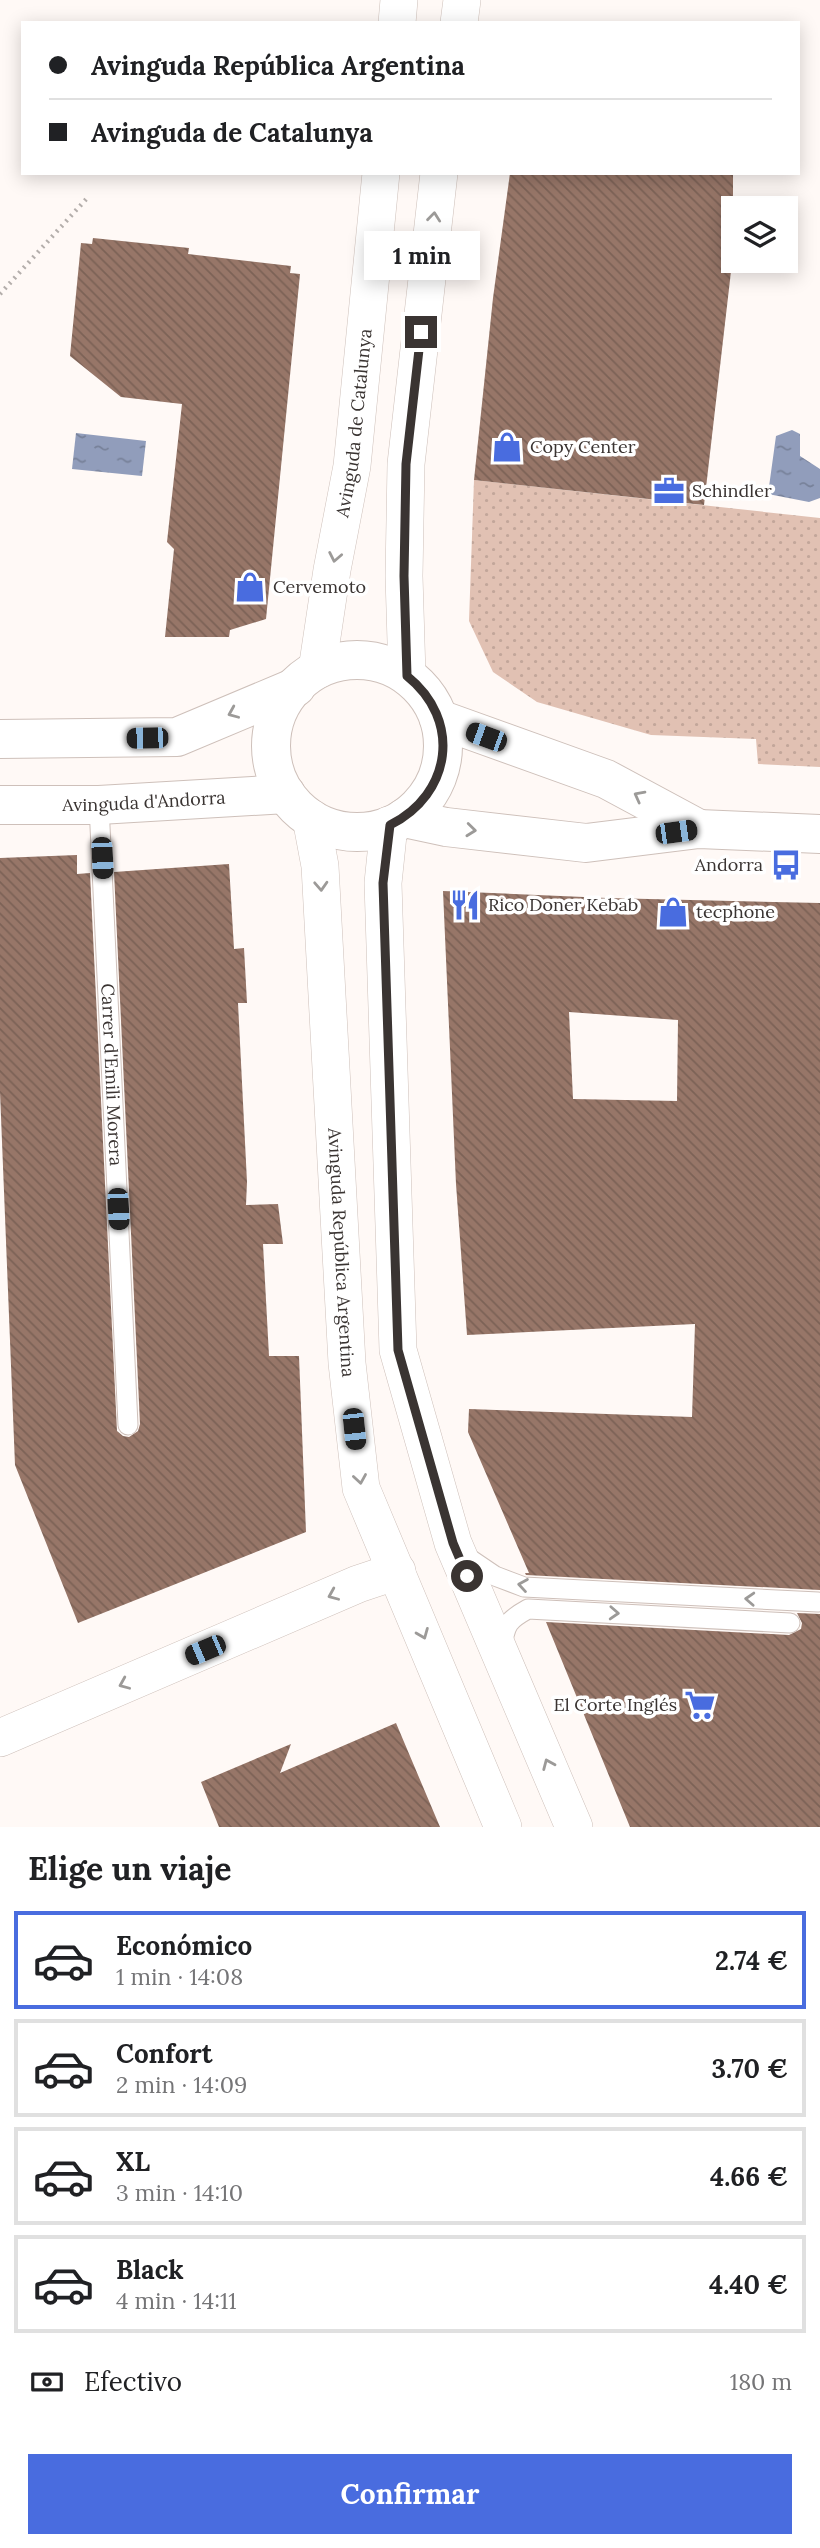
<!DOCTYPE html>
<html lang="es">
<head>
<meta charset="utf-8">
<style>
	body { margin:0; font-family:Lora,serif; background:#f6f6f6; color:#202124; height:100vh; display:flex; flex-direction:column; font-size:26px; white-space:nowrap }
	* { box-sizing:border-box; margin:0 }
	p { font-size:23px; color:#757577 }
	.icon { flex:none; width:38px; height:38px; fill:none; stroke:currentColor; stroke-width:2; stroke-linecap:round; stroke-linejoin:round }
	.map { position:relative; height:1827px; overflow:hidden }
	.sheet { display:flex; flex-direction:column; background:#fff; flex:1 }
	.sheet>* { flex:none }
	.banner { position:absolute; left:21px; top:21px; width:779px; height:154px; border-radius:0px; box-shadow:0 4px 18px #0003; display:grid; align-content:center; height:154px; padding:0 28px; background:#fff }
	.tools { position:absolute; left:721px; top:196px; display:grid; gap:14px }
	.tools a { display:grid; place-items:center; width:77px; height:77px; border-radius:0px; background:#fff; box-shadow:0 4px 18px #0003; font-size:35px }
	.end { position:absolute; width:32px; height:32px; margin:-16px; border:9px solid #3a3432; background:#fff; box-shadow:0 0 0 4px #fff }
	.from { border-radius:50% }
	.bubble { position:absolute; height:49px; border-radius:0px; background:#fff; box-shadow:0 4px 18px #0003; font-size:23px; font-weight:700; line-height:49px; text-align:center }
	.car { position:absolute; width:21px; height:42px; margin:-21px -10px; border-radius:9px; box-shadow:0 0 5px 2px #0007; background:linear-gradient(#222 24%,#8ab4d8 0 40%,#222 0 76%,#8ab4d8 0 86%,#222 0) }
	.banner b { display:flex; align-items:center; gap:24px; height:66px; font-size:26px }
	.banner b+b { border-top:2px solid #e0e0e0 }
	.banner i { width:18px; height:18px; background:#202124 }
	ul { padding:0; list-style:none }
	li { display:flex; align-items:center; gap:21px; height:98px; margin:0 14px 10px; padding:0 14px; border:4px solid #e0e0e0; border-radius:0px }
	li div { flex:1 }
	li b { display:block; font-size:26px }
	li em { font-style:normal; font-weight:700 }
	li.active { border-color:#496cdf }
	li>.icon { width:63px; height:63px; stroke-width:1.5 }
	h2 { padding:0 28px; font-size:32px; line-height:84px }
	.pay { display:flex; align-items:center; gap:18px; height:77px; padding:0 28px; font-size:26px }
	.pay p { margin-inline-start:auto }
	.primary-button { display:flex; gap:14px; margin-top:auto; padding:14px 28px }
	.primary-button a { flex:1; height:80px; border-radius:0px; background:#496cdf; color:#fff; font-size:28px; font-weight:700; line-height:80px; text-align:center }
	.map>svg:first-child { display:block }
	.grass { fill:url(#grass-dots) }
	.water { fill:url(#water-ripples) }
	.building { fill:url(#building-back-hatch); fill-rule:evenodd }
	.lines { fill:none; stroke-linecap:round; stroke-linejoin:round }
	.lane-casing { stroke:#cec0ba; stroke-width:21 }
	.street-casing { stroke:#cec0ba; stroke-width:38 }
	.primary-casing { stroke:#cec0ba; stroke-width:40 }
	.path { stroke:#b4aeab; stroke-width:4.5; stroke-dasharray:2 5; stroke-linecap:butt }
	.lane { stroke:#fff; stroke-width:19 }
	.street { stroke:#fff; stroke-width:37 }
	.primary { stroke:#fff; stroke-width:38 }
	.oneway { stroke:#9c9a98 }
	.route { stroke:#3a3432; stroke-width:9 }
	.labels { text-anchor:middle; stroke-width:7; stroke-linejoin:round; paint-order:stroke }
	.street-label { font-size:18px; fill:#3a3432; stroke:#fff }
	.poi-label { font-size:18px; fill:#3a3432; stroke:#fff; text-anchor:start }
</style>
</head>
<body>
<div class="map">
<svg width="820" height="1827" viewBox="0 0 820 1827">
	<defs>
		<pattern id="grass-dots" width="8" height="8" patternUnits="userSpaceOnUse" patternTransform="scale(1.75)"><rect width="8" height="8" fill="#e1c1b3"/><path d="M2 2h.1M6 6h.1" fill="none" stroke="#c2a69a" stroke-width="1.8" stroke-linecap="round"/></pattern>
		<pattern id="water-ripples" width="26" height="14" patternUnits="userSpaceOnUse" patternTransform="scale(1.75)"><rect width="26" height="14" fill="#919dbb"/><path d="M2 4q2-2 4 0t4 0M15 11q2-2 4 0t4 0" fill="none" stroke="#778199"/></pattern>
		<pattern id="building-back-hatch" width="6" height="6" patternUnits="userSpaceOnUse" patternTransform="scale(1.75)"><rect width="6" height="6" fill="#977668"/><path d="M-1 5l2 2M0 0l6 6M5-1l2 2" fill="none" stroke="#7c6256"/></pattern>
	</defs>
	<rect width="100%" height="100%" fill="#fff9f6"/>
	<polygon class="grass" points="474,480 820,518 820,767 758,764 756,739 651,735 537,702 493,672 469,621"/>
	<g class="water">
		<polygon points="792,430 800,434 800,456 820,469 820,498 809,502 768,494 776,436"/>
		<polygon points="76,433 146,441 142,476 72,469"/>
	</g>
	<g class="building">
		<polygon points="510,173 733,173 733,254 704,505 474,480 493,298"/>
		<polygon points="93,238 189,248 188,254 291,266 290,273 300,274 266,619 230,630 229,637 165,637 174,549 167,542 182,404 121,397 70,356 81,243 92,244"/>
		<polygon points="77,855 77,874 90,873 117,1431 123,1436 129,1437 138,1431 140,1424 114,872 229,864 234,949 244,948 247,1003 238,1003 247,1182 246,1205 278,1204 283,1244 263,1244 269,1356 299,1356 306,1532 78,1623 15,1465 0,1092 0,858"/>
		<path d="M443,891L607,898L820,903V1590L526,1575L525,1573H529L468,1432L469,1409L692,1417L695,1324L467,1335L456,1184ZM569,1012L678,1020L677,1101L573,1099Z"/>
		<polygon points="797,1613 820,1614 820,1827 630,1827 546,1622 789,1635 801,1629 802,1623"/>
		<polygon points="396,1723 440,1827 219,1827 201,1782 291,1744 280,1773"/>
	</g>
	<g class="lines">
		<g class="lane-casing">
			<g id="lane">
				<path id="s1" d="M99,805L128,1425"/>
				<polyline points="464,1555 495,1576 524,1587 818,1602"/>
				<path d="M502,1648C505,1624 508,1620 528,1609L790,1623"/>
			</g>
		</g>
		<g class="street-casing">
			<g id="street">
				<polyline points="397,23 399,0"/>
				<polyline points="459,23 462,0"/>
				<path id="s2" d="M317,670L332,570L352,466L381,173"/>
				<polyline points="407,675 404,576 406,464 439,173"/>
				<path id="s3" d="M311,818L320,866L347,1363L361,1488L503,1827"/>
				<polyline points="389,825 383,883 398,1350 453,1543 574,1827"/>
				<polyline points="0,1738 358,1584 397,1571"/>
			</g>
		</g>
		<g class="primary-casing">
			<g id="primary">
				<circle cx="357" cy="746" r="86"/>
				<polyline points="439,719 606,779 699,829"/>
				<polyline points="0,739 177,737 296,687"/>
				<path id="s4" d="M0,805H99L286,794"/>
				<polyline points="404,818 446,827 586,843 699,829 820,834"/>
			</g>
		</g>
		<polyline class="path" points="0,294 89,196"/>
		<use href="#lane" class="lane"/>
		<use href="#street" class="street"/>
		<use href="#primary" class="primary"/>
	</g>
	<defs><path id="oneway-chevron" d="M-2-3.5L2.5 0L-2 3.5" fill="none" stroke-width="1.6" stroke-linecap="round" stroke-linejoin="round" transform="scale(1.75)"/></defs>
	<g class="oneway">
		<use href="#oneway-chevron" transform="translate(434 217) rotate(-84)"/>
		<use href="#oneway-chevron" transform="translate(335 557) rotate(101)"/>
		<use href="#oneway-chevron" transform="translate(233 713) rotate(157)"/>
		<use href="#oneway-chevron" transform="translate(639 796) rotate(-152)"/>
		<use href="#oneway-chevron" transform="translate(471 830) rotate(6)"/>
		<use href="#oneway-chevron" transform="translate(321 886) rotate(87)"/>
		<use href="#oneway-chevron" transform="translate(360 1479) rotate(81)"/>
		<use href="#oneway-chevron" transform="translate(523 1585) rotate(-171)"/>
		<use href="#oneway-chevron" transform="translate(333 1595) rotate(157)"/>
		<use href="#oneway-chevron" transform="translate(750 1599) rotate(-177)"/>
		<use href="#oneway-chevron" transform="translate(614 1613) rotate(3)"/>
		<use href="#oneway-chevron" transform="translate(423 1634) rotate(68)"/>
		<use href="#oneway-chevron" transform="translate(124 1684) rotate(157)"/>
		<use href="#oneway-chevron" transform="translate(548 1764) rotate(-113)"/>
	</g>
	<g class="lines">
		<path class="route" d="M421,332L406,464L404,576L407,676C462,720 452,794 390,825L383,883L398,1350L453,1543L467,1576"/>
	</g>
	<defs>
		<g id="shop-bare" transform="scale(2.415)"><path d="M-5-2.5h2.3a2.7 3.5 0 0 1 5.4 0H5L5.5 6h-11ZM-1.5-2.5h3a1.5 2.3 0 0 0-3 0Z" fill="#496cdf" stroke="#fff" stroke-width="2.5" paint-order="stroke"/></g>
		<g id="office-bare" transform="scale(2.415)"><path d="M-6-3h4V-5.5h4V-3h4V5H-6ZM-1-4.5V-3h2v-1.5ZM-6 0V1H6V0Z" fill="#496cdf" stroke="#fff" stroke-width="2.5" paint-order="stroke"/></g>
		<g id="bus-bare" transform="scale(2.415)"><path d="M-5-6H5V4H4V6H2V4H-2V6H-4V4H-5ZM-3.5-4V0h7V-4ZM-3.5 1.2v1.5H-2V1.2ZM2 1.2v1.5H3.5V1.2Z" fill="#496cdf" stroke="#fff" stroke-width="2.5" paint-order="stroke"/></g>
		<g id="restaurant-bare" transform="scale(2.415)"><path d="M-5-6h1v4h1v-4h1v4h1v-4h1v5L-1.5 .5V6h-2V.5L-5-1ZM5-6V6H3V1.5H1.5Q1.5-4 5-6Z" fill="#496cdf" stroke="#fff" stroke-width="2.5" paint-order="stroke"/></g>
		<g id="supermarket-bare" transform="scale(2.415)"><path d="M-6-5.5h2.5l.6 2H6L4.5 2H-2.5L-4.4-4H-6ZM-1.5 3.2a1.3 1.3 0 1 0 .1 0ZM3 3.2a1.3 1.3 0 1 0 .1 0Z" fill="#496cdf" stroke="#fff" stroke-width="2.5" paint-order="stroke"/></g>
	</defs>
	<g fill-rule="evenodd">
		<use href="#shop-bare" x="507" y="447"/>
		<use href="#office-bare" x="669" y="491"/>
		<use href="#shop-bare" x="250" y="587"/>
		<use href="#bus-bare" x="786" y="865"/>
		<use href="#restaurant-bare" x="465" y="905"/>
		<use href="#shop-bare" x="673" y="912"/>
		<use href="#supermarket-bare" x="700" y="1705"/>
	</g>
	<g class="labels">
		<g class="street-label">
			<text dy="6" stroke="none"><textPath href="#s2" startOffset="250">Avinguda de Catalunya</textPath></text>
			<text dy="6" stroke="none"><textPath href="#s4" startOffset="144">Avinguda d'Andorra</textPath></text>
			<text dy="6" stroke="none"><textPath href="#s1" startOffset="270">Carrer d'Emili Morera</textPath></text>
			<text dy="6" stroke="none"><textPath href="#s3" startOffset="436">Avinguda República Argentina</textPath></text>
		</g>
		<g class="poi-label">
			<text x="530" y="453">Copy Center</text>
			<text x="692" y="497">Schindler</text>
			<text x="273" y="593">Cervemoto</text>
			<text x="763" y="871" text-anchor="end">Andorra</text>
			<text x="488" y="911">Rico Doner Kebab</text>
			<text x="696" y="918">tecphone</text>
			<text x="677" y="1711" text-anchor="end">El Corte Inglés</text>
		</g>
	</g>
</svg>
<div class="tools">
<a><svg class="icon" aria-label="layers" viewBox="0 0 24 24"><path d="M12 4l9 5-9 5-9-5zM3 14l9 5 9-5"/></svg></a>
</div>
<i class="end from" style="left:467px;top:1576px"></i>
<i class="end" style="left:421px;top:332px"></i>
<div class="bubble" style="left:364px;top:231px;width:116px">1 min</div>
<i class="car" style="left:486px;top:737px;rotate:290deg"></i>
<i class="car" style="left:147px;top:738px;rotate:269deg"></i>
<i class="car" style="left:676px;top:832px;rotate:82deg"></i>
<i class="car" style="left:102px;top:858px;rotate:177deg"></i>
<i class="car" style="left:118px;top:1209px;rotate:177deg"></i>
<i class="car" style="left:354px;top:1429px;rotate:174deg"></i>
<i class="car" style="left:205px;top:1650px;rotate:247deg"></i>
<div class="banner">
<b><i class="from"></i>Avinguda República Argentina</b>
<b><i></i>Avinguda de Catalunya</b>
</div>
</div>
<section class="sheet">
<h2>Elige un viaje</h2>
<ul>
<li class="active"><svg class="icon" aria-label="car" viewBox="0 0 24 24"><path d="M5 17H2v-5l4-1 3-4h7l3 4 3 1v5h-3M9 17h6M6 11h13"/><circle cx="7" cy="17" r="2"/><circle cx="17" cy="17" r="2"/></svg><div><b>Económico</b><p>1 min · 14:08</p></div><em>2.74 €</em></li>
<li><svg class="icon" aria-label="car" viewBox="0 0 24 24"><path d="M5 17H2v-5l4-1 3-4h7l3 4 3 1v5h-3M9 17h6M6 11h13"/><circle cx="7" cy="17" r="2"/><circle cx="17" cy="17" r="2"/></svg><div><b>Confort</b><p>2 min · 14:09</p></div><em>3.70 €</em></li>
<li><svg class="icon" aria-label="car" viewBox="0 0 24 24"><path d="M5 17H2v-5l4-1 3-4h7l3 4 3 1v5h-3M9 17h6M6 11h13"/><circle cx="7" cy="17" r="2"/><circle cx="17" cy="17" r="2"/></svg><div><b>XL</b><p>3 min · 14:10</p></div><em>4.66 €</em></li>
<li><svg class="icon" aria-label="car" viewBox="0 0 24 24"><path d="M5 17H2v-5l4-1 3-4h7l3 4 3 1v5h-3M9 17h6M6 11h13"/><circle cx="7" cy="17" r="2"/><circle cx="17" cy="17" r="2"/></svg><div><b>Black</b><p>4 min · 14:11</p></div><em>4.40 €</em></li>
</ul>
<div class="pay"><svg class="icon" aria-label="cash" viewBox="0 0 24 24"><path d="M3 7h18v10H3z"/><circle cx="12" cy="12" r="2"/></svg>Efectivo<p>180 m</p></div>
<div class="primary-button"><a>Confirmar</a></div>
</section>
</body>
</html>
